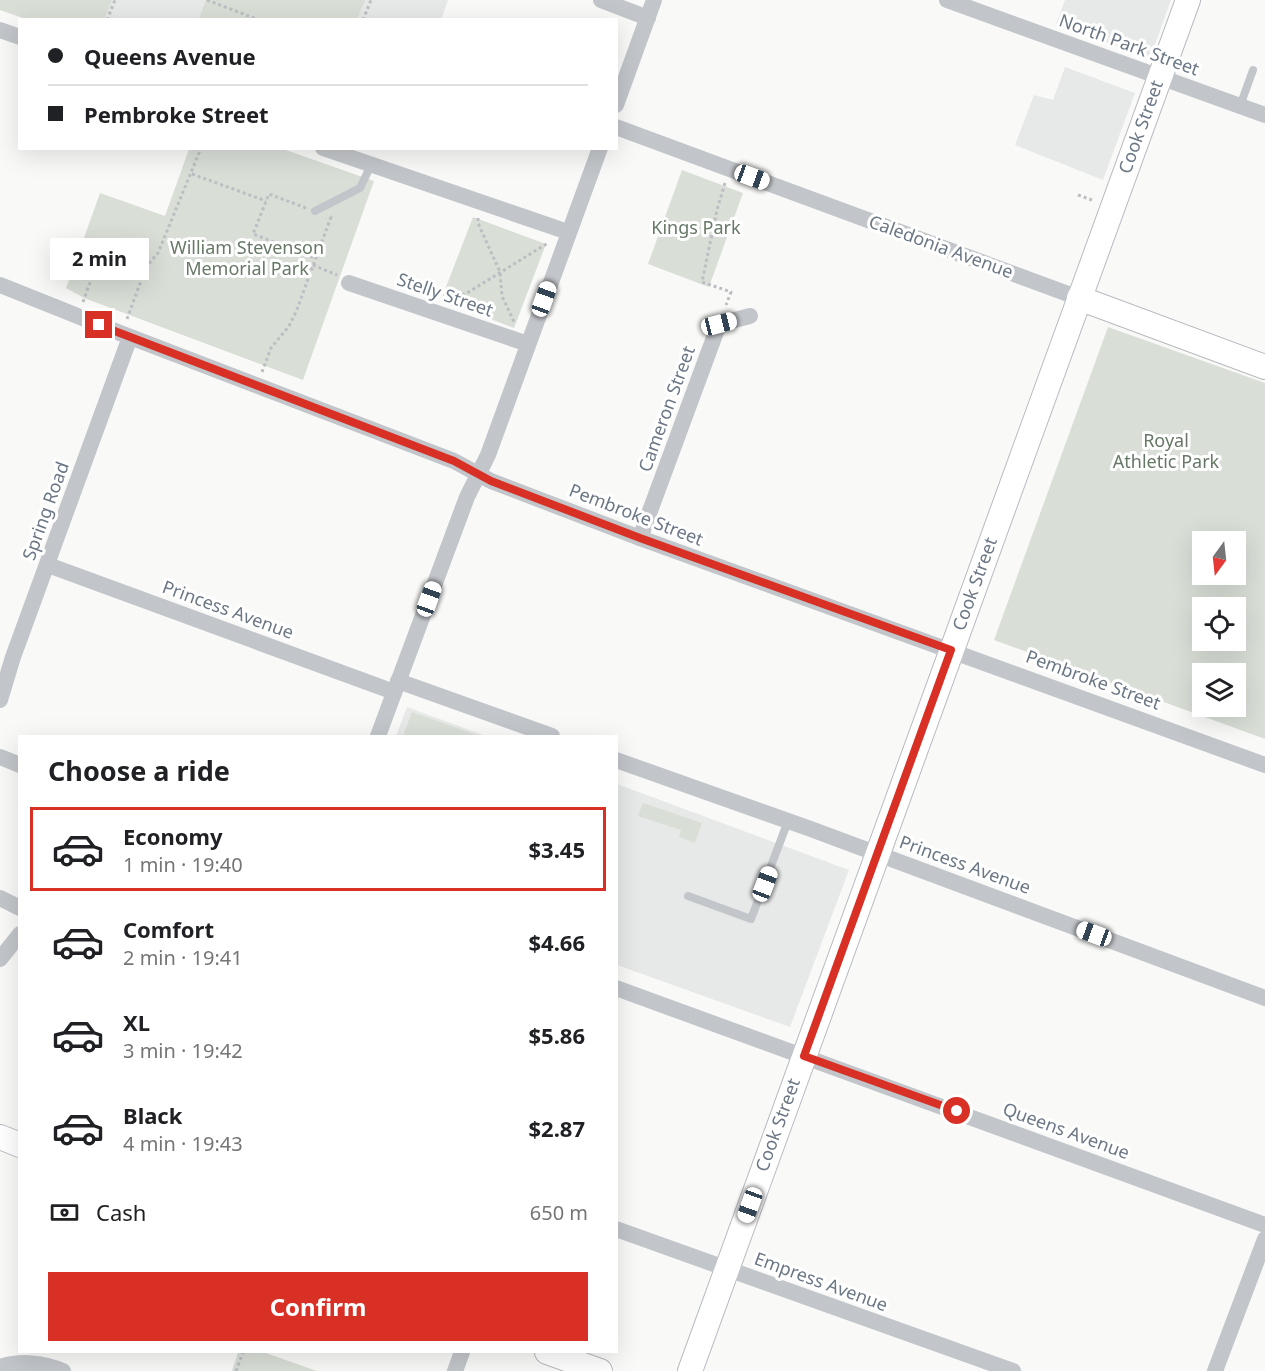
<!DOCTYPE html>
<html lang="en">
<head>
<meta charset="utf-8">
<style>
	body { margin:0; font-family:"Noto Sans",sans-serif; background:#f6f6f6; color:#202124; height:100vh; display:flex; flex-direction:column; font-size:22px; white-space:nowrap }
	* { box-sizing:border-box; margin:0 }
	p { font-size:20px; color:#757577 }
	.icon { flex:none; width:33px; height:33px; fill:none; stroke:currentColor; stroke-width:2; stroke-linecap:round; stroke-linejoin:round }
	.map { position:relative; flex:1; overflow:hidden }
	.sheet { position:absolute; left:18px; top:735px; width:600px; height:618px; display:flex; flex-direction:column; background:#fff; border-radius:0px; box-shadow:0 6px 24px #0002 }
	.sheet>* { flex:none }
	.guide { position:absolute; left:18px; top:18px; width:600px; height:132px; border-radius:0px; box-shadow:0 6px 24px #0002; display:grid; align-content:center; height:132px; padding:0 30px; background:#fff }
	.needle { width:39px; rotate:195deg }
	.fabs { position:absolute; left:1192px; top:531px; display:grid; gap:12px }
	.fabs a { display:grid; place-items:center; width:54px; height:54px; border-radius:0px; background:#fff; box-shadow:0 6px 24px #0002; font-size:30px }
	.end { position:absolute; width:27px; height:27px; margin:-14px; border:8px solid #d93025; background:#fff; box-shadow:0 0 0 3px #fff }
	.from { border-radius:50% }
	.bubble { position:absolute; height:42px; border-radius:0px; background:#fff; box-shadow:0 6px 24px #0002; font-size:20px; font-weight:700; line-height:42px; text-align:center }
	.car { position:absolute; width:18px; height:36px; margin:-18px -9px; border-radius:8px; box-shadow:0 0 4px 2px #0007; background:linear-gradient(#fff 24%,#345 0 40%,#fff 0 76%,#345 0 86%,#fff 0) }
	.guide b { display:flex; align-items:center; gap:21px; height:57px; font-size:22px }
	.guide b+b { border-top:2px solid #e0e0e0 }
	.guide i { width:15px; height:15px; background:#202124 }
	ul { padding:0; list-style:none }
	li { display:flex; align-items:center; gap:18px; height:84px; margin:0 12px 9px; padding:0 18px; border:3px solid transparent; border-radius:0px }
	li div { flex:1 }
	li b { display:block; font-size:22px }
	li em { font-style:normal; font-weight:700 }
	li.current { border-color:#d93025 }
	li>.icon { width:54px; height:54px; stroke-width:1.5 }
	h2 { padding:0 30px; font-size:27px; line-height:72px }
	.pay { display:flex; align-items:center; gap:15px; height:66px; padding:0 30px; font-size:22px }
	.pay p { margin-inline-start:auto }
	.action { display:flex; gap:12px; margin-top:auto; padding:12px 30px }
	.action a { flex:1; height:69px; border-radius:0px; background:#d93025; color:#fff; font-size:24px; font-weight:700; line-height:69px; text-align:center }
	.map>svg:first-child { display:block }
	.built { fill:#e7e9e8 }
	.green { fill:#d9ded7; fill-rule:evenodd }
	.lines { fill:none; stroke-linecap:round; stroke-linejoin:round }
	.secondary-casing { stroke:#b7babf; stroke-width:26 }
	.path { stroke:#bcbec1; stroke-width:3; stroke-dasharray:3 3; stroke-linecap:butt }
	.lane { stroke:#c2c5c9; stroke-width:8 }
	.street { stroke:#c2c5c9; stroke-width:16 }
	.secondary { stroke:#fff; stroke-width:24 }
	.route { stroke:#d93025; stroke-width:8 }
	.labels { text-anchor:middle; stroke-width:6; stroke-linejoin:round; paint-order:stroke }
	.street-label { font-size:18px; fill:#6c7785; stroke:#fff }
	.park-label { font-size:18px; fill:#677866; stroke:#fff }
</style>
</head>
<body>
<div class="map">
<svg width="1265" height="1371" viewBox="0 0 1265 1371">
	<rect width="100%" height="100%" fill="#f9faf8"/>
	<g class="built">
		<polygon points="0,0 448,0 441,20 27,20 0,10"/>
		<polygon points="1065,0 1171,0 1150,58 1056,24"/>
		<polygon points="1065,67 1135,93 1103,180 1015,145 1034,95 1053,100"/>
		<polygon points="407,707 486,736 396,736"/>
		<polygon points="617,784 849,870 790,1027 617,965"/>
	</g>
	<g class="green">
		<polygon points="0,0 112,0 104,20 27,19 0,10"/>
		<polygon points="206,0 365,0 357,19 199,19"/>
		<polygon points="189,149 283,149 374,181 303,380 84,298 66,288 100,193 165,216"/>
		<polygon points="682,170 743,193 709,287 648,264"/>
		<polygon points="473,217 546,244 514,328 441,300"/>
		<path d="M1108,327L1265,383V739L994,640ZM1203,542H1236V574H1203ZM1203,608H1236V640H1203ZM1203,674H1236V706H1203Z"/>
		<polygon points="412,712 479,736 403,736"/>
		<polygon points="643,803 702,823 695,843 679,837 681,830 638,816"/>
		<polygon points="238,1352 263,1352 317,1371 232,1371"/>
	</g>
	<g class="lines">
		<g class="secondary-casing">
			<g id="secondary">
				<polyline points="1079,298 1265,367"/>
				<polyline points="0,1137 20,1145"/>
				<polyline points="547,1352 600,1371"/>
				<polyline points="690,1371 1188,0"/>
			</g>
		</g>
		<g class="path">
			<polyline points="207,0 259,20"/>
			<polyline points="107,20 115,0"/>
			<polyline points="363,20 371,0"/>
			<polyline points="192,174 266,201"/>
			<polyline points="725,183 717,210 702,282 731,292 726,305"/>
			<polyline points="1078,195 1092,200"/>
			<polyline points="306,208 269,194 253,234 315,258"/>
			<polyline points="478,218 478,223 500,272 502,296 515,324"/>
			<polyline points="313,265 337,275"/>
			<polyline points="452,301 454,298 467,293 548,243"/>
			<path d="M83,302C89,286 97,253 119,257C128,259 138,264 146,267"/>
			<polyline points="127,319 146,267 158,253 201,148"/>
			<polyline points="262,372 271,348 289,326 296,312 331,217 329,217"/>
			<polyline points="236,1371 243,1352"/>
		</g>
		<g class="lane">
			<polyline points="1240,106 1253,70"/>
			<polyline points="315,211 360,188 371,165"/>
			<polyline points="688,896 751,919 788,821"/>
		</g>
		<g class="street">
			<polyline points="601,0 648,18"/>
			<polyline points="947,0 1265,115"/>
			<polyline points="0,30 20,37"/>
			<polyline points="616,105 654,0"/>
			<polyline points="616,127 1079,298"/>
			<polyline points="323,148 568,232"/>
			<polyline points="349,283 528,344"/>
			<polyline points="0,285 120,333 454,461 491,481 640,538 1265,765"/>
			<polyline points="640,538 719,324 750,316"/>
			<polyline points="48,565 394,692"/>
			<polyline points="398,681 552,736"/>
			<polyline points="0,700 13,657 130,337"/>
			<polyline points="378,736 467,497 488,455 600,148"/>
			<polyline points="0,757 20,765"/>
			<polyline points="616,760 808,828 1265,998"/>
			<polyline points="0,898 20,908"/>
			<polyline points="0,959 20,934"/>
			<polyline points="616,988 1265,1225"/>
			<polyline points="616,1229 1013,1371"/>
			<path d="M0,1367C20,1360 44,1363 63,1371"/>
			<polyline points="455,1371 462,1352"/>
			<polyline points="1215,1371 1265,1239"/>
		</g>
		<use href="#secondary" class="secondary"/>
	</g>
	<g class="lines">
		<polyline class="route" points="99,325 454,461 491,481 640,538 951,650 804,1056 957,1111"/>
	</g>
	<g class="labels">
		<g class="street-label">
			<text transform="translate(1129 45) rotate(20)" y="6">North Park Street</text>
			<text transform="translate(1141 127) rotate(-70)" y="6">Cook Street</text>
			<text transform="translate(941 247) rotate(20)" y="6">Caledonia Avenue</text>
			<text transform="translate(445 295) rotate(19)" y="6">Stelly Street</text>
			<text transform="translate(667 409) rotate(-70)" y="6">Cameron Street</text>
			<text transform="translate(46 511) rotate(-70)" y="6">Spring Road</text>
			<text transform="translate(636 515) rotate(21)" y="6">Pembroke Street</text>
			<text transform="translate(975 584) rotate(-70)" y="6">Cook Street</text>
			<text transform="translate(228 610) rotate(20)" y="6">Princess Avenue</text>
			<text transform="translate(1093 680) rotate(20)" y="6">Pembroke Street</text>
			<text transform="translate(965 865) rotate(20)" y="6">Princess Avenue</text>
			<text transform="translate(778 1125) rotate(-70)" y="6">Cook Street</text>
			<text transform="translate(1066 1131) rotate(20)" y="6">Queens Avenue</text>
			<text transform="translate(821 1282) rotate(20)" y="6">Empress Avenue</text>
		</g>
		<g class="park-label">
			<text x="696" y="234">Kings Park</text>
			<text x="247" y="254">William Stevenson<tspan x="247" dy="21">Memorial Park</tspan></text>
			<text x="1166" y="447">Royal<tspan x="1166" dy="21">Athletic Park</tspan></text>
		</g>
	</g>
</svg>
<div class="fabs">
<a><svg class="needle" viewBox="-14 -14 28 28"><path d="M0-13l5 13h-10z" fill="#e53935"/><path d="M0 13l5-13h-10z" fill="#757577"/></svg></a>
<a><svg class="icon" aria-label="locate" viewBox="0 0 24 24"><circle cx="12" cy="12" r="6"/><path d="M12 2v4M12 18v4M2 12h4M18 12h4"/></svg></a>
<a><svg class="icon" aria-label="layers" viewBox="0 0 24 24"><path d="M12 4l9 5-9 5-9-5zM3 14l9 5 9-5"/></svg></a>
</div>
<i class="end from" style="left:957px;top:1111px"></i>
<i class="end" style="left:99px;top:325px"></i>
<div class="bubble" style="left:50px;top:238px;width:99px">2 min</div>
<i class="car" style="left:752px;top:177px;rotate:110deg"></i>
<i class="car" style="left:544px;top:299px;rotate:20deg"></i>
<i class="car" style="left:719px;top:324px;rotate:76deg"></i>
<i class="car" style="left:429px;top:599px;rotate:20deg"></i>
<i class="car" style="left:765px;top:884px;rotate:21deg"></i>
<i class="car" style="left:1094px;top:934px;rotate:290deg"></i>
<i class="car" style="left:750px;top:1205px;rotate:200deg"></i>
<div class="guide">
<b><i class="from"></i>Queens Avenue</b>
<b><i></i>Pembroke Street</b>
</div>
<section class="sheet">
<h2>Choose a ride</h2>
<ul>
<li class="current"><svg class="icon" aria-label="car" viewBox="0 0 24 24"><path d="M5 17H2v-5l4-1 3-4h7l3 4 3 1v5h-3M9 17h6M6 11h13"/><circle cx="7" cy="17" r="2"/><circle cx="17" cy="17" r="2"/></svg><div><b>Economy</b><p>1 min · 19:40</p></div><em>$3.45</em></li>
<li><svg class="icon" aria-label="car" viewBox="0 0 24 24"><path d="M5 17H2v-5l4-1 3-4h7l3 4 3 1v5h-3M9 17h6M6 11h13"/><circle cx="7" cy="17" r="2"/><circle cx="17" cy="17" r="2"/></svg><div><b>Comfort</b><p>2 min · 19:41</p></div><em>$4.66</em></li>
<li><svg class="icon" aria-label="car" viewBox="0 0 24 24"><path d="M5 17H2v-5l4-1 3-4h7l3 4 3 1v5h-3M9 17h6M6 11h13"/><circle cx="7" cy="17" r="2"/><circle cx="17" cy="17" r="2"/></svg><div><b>XL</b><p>3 min · 19:42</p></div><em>$5.86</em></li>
<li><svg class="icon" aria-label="car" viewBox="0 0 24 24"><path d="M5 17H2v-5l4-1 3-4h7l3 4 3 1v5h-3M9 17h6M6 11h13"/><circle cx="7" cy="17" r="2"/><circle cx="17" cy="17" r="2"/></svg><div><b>Black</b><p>4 min · 19:43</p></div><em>$2.87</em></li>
</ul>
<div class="pay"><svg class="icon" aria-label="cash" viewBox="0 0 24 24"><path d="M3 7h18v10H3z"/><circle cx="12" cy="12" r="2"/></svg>Cash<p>650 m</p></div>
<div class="action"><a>Confirm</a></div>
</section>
</div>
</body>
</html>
